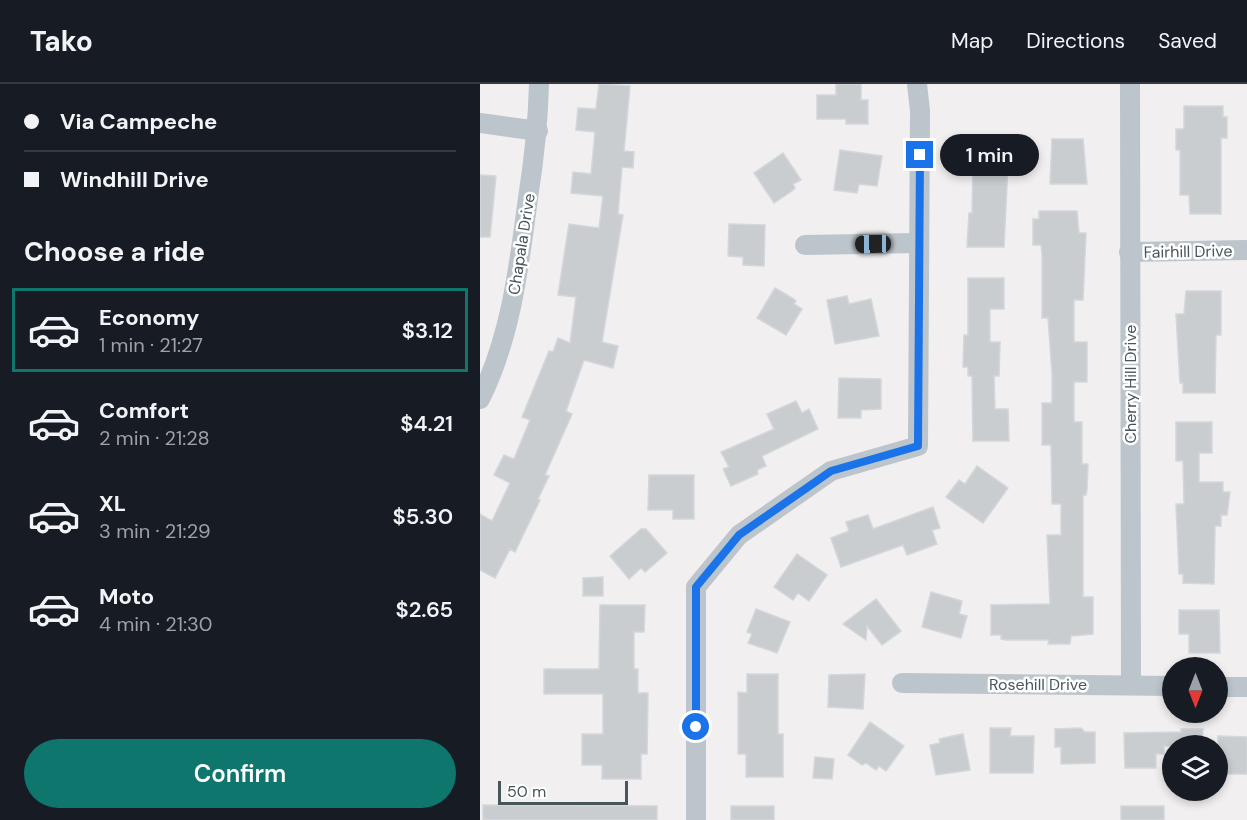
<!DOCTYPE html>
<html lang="en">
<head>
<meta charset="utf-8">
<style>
	body { margin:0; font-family:"DM Sans",sans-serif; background:#242831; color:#f1f3f6; height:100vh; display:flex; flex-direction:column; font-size:22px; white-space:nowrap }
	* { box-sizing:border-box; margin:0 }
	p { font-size:20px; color:#9ea1a6 }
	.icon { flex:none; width:33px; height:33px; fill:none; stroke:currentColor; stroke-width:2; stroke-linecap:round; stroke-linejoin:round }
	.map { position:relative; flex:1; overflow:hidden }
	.drawer { display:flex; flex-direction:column; background:#171b24; width:480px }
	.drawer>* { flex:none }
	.top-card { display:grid; align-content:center; height:132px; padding:0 24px; background:#171b24 }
	.needle { width:39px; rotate:180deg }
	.buttons { position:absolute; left:682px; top:573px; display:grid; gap:12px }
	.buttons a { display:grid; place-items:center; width:66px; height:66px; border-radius:50%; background:#171b24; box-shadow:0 3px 9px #0003; font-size:30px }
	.scale { position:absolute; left:18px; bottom:15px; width:130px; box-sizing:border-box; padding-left:6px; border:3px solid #48555b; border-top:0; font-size:16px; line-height:21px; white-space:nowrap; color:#48555b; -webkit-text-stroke:4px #fff; paint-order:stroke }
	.end { position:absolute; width:27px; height:27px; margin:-14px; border:8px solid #1a73e8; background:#fff; box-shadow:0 0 0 3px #fff }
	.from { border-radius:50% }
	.bubble { position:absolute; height:42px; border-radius:21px; background:#171b24; box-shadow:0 3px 9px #0003; font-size:20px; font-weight:600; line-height:42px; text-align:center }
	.car { position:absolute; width:18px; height:36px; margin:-18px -9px; border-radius:8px; box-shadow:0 0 4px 2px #0007; background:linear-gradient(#222 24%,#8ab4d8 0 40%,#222 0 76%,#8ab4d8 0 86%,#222 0) }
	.top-card b { display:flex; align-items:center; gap:21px; height:57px; font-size:22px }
	.top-card b+b { border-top:2px solid #363941 }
	.top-card i { width:15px; height:15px; background:#f1f3f6 }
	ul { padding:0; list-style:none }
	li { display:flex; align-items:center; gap:18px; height:84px; margin:0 12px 9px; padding:0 12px; border:3px solid transparent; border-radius:0px }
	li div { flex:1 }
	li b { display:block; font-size:22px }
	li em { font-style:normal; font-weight:600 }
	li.selected { border-color:#0f766e }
	li>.icon { width:54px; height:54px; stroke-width:1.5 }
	h2 { padding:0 24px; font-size:27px; line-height:72px }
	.primary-button { display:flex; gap:12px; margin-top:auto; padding:12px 24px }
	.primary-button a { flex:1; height:69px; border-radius:36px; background:#0f766e; color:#fff; font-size:24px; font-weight:600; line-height:69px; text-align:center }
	header { display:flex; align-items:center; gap:36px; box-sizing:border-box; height:84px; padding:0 30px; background:#171b24; border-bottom:2px solid #363941 }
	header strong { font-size:28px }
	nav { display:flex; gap:33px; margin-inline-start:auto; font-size:21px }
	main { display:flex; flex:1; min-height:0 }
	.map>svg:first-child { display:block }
	.building { fill:#c9cdd0; stroke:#d3d6da; stroke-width:1.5 }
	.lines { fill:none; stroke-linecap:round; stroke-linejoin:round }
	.minor { stroke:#bbc5cb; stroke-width:20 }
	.route { stroke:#1a73e8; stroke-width:8 }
	.labels { text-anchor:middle; stroke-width:5; stroke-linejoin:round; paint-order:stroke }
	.street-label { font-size:16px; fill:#48555b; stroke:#fff }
</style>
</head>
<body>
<header>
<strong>Tako</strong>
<nav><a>Map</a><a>Directions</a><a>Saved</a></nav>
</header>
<main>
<section class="drawer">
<div class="top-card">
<b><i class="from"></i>Via Campeche</b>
<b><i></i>Windhill Drive</b>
</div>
<h2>Choose a ride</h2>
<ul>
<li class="selected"><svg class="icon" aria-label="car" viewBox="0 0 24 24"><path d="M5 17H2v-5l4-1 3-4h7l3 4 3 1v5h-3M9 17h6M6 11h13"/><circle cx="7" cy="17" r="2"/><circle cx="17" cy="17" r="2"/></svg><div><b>Economy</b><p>1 min · 21:27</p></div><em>$3.12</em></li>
<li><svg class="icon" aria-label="car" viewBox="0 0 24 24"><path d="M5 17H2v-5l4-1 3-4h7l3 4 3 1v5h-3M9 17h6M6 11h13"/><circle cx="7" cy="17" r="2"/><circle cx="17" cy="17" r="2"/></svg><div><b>Comfort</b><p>2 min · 21:28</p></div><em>$4.21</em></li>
<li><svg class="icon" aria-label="car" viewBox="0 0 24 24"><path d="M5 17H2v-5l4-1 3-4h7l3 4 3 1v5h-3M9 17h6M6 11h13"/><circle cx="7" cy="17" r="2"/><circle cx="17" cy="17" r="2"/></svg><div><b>XL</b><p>3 min · 21:29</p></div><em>$5.30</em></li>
<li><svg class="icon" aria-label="car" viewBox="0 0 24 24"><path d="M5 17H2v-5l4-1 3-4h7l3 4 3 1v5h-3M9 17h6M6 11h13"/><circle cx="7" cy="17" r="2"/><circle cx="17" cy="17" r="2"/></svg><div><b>Moto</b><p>4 min · 21:30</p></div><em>$2.65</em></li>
</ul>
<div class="primary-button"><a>Confirm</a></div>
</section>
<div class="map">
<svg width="767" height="736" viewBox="0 0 767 736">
	<rect width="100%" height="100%" fill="#f1efef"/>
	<g class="building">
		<polygon points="119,0 150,2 144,67 154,68 153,84 142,83 138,130 143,131 122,258 138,262 133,284 104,276 86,327 92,330 65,391 69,392 58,415 60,416 35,468 30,465 15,494 0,486 0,430 12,437 30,399 14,391 24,371 34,375 50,336 42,333 69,267 73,268 78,254 90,259 96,213 78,211 89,140 119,144 123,112 91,109 93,88 111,90 115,48 96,46 98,24 116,25"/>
		<polygon points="356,0 381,0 381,16 388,16 388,40 366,40 366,35 337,35 337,11 356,11"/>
		<polygon points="704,22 743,22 743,33 747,33 747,54 741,54 741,130 710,130 709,111 700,111 700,66 696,66 696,45 704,45"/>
		<polygon points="572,55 603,55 607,100 570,100"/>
		<polygon points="484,60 529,60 524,163 487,163 489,129 492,129 493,81 484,81"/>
		<polygon points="360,66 402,72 397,102 379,100 377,109 354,106"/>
		<polygon points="303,69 321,96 313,100 315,104 312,107 294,119 274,89"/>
		<polygon points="0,91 16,92 10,153 0,153"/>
		<polygon points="559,127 597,127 599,149 606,149 603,216 594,216 594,258 607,258 607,298 594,298 594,338 602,338 602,380 608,380 607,405 606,411 603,411 603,513 613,513 613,550 591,552 590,560 568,560 569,556 526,556 521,555 521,551 511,551 511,521 570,520 567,451 581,451 581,420 572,420 571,361 562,361 562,319 572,319 572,289 568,234 562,234 562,170 561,161 553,161 553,135 559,135"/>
		<polygon points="249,140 285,141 284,182 263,181 263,173 248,172"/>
		<polygon points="488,194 524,194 524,225 510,225 510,258 520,258 519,292 514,292 515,325 528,325 529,357 493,357 492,292 488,292 488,283 483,283 484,251 488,251"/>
		<polygon points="295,204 312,214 316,217 314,220 322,225 306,251 277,234"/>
		<polygon points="706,207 741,207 741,251 736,251 735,309 703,309 703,299 700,299 696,230 704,230"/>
		<polygon points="367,212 369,220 391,215 399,252 355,260 347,216"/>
		<polygon points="359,294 401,295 401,325 381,326 381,334 358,334"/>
		<polygon points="316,317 322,329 329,325 338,345 282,372 286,382 277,386 278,390 251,402 243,385 249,383 241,368 294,345 287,330"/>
		<polygon points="696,338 732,338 732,369 719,369 719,398 743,398 743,408 750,408 747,431 741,431 741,442 735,442 734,500 703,499 703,490 699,490 696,420 704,420 703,377 696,377"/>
		<polygon points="497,382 528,404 503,439 466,413 479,396 485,400"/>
		<polygon points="169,391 214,391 214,435 193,435 193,426 168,426"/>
		<polygon points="453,423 460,444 452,446 457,460 427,471 423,461 361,483 351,454 369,447 366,438 388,431 393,445"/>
		<polygon points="161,445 166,445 187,469 165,488 161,484 149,495 130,472"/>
		<polygon points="317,470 347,491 329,517 318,509 313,516 294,503"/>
		<polygon points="123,493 123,512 103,512 103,494"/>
		<polygon points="451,508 482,517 479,530 487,532 481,554 442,543"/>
		<polygon points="396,515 421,547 402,561 387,542 386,556 363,540"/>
		<polygon points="120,521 165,521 164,548 154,548 154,585 158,585 158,609 168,609 167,670 161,670 161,695 122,695 122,681 102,681 102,650 123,650 123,610 64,610 64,585 119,585"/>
		<polygon points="276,525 310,538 297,569 268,559 272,550 267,548"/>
		<polygon points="699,526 739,526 740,569 709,569 709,550 699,550"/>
		<polygon points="267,590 298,590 298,650 303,650 303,693 266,693 266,670 258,670 258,608 267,609"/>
		<polygon points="385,590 383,625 348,623 349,591"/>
		<polygon points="390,638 424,662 406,687 399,682 396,686 386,679 382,681 368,671"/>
		<polygon points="510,644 531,644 530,652 554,652 553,689 510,689"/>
		<polygon points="601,644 605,648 615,648 615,679 581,680 581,663 575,663 575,645"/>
		<polygon points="701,645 723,645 722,662 684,662 684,670 676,670 676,684 645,684 644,649 701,648"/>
		<polygon points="483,650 490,686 456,691 450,661 460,659 459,655 463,654"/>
		<polygon points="738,652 767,653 767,690 738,690"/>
		<polygon points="335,673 354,675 352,695 333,694"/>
		<polygon points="3,721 177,722 177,736 3,736"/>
		<rect x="251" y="722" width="43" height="14"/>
		<rect x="641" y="722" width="43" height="14"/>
	</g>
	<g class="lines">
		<g class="minor">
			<polyline points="650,0 651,601"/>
			<polyline points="0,39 58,47"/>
			<polyline points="325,161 438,159"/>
			<polyline points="649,168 767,166"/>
			<path d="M0,315C31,253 39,182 48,114C54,76 58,39 59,0"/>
			<polyline points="422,599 693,602"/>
			<polyline points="738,603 767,603"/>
			<polyline points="216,736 216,503 259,451 351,387 438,362 440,27 437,0"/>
		</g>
	</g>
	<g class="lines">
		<polyline class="route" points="216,643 216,503 259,451 351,387 438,362 440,71"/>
	</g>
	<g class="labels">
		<g class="street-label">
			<text transform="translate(41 160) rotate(-81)" y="6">Chapala Drive</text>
			<text transform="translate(708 167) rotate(-1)" y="6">Fairhill Drive</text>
			<text transform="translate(650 300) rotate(-90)" y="6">Cherry Hill Drive</text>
			<text x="558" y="606">Rosehill Drive</text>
		</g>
	</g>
</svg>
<div class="buttons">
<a><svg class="needle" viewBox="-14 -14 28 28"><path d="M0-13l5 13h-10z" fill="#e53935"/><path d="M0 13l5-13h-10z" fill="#9ea1a6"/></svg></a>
<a><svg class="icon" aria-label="layers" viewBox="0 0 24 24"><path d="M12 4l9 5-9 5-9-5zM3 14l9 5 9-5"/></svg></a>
</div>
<div class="scale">50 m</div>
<i class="end from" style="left:216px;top:643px"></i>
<i class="end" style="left:440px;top:71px"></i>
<div class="bubble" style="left:460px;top:50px;width:99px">1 min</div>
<i class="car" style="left:393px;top:160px;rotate:269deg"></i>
</div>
</main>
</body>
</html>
